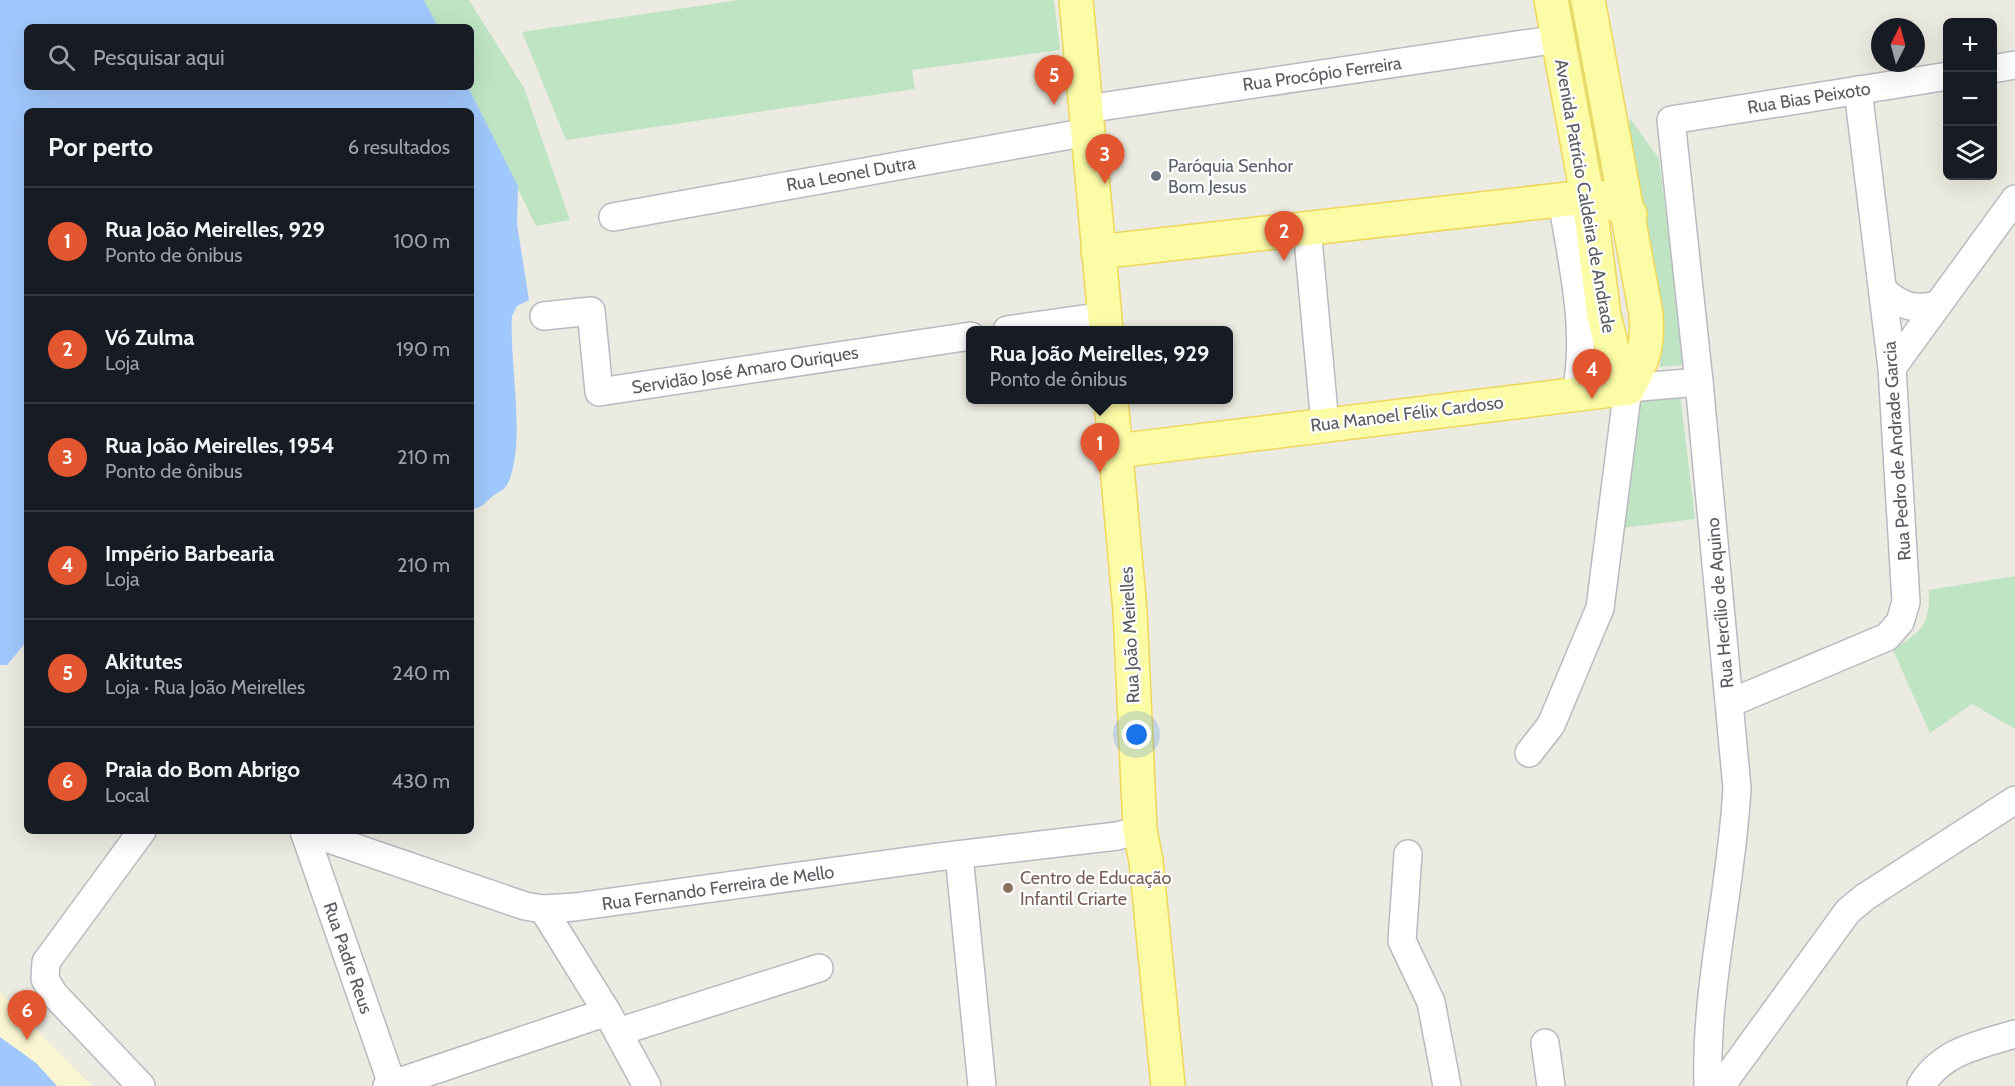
<!DOCTYPE html>
<html lang="pt">
<meta charset="utf-8">
<style>
body{margin:0;font-family:Cabin,sans-serif;background:#20242c;color:#f1f3f6}
.controls{position:absolute;right:18px;top:18px;display:grid;overflow:hidden;border-radius:9px;box-shadow:0 6px 24px #0002}
.controls button{width:54px;height:54px;display:grid;place-items:center;padding:0;border:0;border-bottom:2px solid #363941;background:#171b24;color:#f1f3f6;font:30px sans-serif}
.compass{position:absolute;left:1871px;top:18px;width:54px;height:54px;border-radius:50%;background:#171b24;box-shadow:0 6px 24px #0002;rotate:6deg}
.you{position:absolute;left:1137px;top:735px;width:21px;height:21px;margin:-15px;border:4px solid #fff;border-radius:50%;background:#1a73e8;box-shadow:0 0 0 9px #1a73e833}
.badge{display:grid;place-items:center;width:39px;height:39px;border-radius:50%;background:#e35730;color:#fff;font-size:20px;font-weight:700}
.pin{position:absolute;translate:-50% -50px;filter:drop-shadow(0 2px 3px #0008)}
.pin::after{content:'';position:absolute;top:32px;width:21px;height:18px;background:inherit;clip-path:polygon(0 0,100% 0,50% 100%)}
.popup{position:absolute;left:966px;top:326px;width:267px;height:78px;box-sizing:border-box;display:grid;place-content:center;border-radius:9px;background:#171b24;filter:drop-shadow(0 2px 4px #0005);font-size:20px;white-space:nowrap;color:#9ea1a6}
.popup b{font-size:22px;color:#f1f3f6}
.popup::after{content:'';position:absolute;left:50%;top:100%;margin-left:-12px;border:12px solid transparent;border-top-color:#171b24}
.list{margin:0;padding:0;list-style:none}
h2{display:flex;justify-content:space-between;align-items:center;height:78px;margin:0;padding:0 24px;font-size:26px}
h2 small{font-size:20px;font-weight:400;color:#9ea1a6}
.list li{display:grid;grid-template-columns:39px 1fr auto;gap:18px;align-items:center;box-sizing:border-box;height:108px;padding:0 24px;border-top:2px solid #363941}
.list b{display:block;font-size:22px;white-space:nowrap}
.list p{margin:0;font-size:20px;white-space:nowrap;color:#9ea1a6}
.list em{font-size:20px;font-style:normal;color:#9ea1a6}
.icon{flex:none;width:33px;height:33px;fill:none;stroke:currentColor;stroke-width:2;stroke-linecap:round;stroke-linejoin:round}
.map{position:relative;flex:none;width:2015px;height:1086px;overflow:hidden}
.search{position:absolute;background:#171b24;box-shadow:0 6px 24px #0002;left:24px;top:24px;width:450px;height:66px;display:flex;align-items:center;gap:15px;box-sizing:border-box;padding:0 21px;border-radius:9px;color:#9ea1a6;font-size:22px}
.panel{position:absolute;background:#171b24;box-shadow:0 6px 24px #0002;left:24px;top:108px;width:450px;height:726px;border-radius:9px}
.map>svg:first-child{display:block}
.green{fill:#bee4c3}
.sand{fill:#f9f5d0}
.water{fill:#a1c8fc}
.lines{fill:none;stroke-linecap:round;stroke-linejoin:round}
.minor-casing{stroke:#b9bac0;stroke-width:30}
.major-casing{stroke:#edd85a;stroke-width:36}
.minor{stroke:#fff;stroke-width:27}
.major{stroke:#fcfba6;stroke-width:33}
.worship-dot{fill:#6b7280;stroke:#fff;stroke-width:2}
.education-dot{fill:#8d6e63;stroke:#fff;stroke-width:2}
.labels{text-anchor:middle;stroke-width:4.5;stroke-linejoin:round;paint-order:stroke}
.street-label{font-size:18px;fill:#5a5c62;stroke:#fff}
.worship-label{font-size:18px;fill:#5b616d;stroke:#fff;text-anchor:start}
.education-label{font-size:18px;fill:#785e54;stroke:#fff;text-anchor:start}
</style>
<div class="map">
<svg width="2015" height="1086" viewBox="0 0 2015 1086">
<rect width="100%" height="100%" fill="#ecebe1"/>
<g class="green">
<path d="M420,0h49l55,88 46,132 -34,6 -68,-139h3v-60h-33z"/>
<path d="M739,0h315l6,50 -148,20 3,19 -349,51 -44,-108z"/>
<path d="M1565,0h16l37,183 -17,-7z"/>
<path d="M1630,118l29,41 26,206 -25,2 3,-35 -37,-187z"/>
<path d="M1680,393l15,126 -80,10 23,-131z"/>
<path d="M2015,576v153l-43,-25 -42,29 -37,-83c28,-19 37,-23 36,-60z"/>
</g>
<path class="sand" d="M0,992l92,94h-35l-21,-23 -36,-26z"/>
<g class="water">
<path d="M0,0h424l14,27h-411v60h441l50,99 -1,38 12,76 -12,6 -5,10c-3,45 14,123 -3,165 -3,8 -9,10 -16,15 -8,6 -10,12 -22,13v-398h-444v530l-20,24h-7z"/>
<path d="M0,1037l36,26 21,23h-57z"/>
</g>
<g class="lines">
<defs>
<g id="minor">
<path d="M1992,69l23,-4"/>
<path d="M1086,109l472,-70"/>
<path d="M1562,200c10,63 27,130 14,193"/>
<path d="M613,217l475,-85"/>
<path d="M1307,228l18,196"/>
<path d="M1885,292c18,15 30,18 53,13"/>
<path d="M544,316l47,-5 8,81 372,-56"/>
<path d="M1007,330l97,-14"/>
<path d="M1892,368l123,-169"/>
<path d="M1730,703l157,-66 13,-15 6,-20 -14,-234 -34,-278"/>
<path d="M1529,753l22,-28 49,-117 28,-220 71,-6"/>
<path d="M304,831l88,253"/>
<path d="M306,831l219,75 18,3 32,-2 363,-50 179,-21 23,-6"/>
<path d="M1408,854l-6,87 29,61 16,84"/>
<path d="M959,855l23,231"/>
<path d="M543,909l64,103 40,74"/>
<path d="M618,1032l201,-64"/>
<path d="M1545,1043l6,43"/>
<path d="M141,1086l-88,-93 -8,-14 1,-17 96,-131"/>
<path d="M387,1086l220,-74"/>
<path d="M1708,1086c-3,-100 24,-199 29,-298l-38,-406 -28,-262 277,-44"/>
<path d="M1721,1086l127,-175 17,-14 150,-97"/>
<path d="M1921,1086c21,-35 57,-41 94,-52"/>
</g>
<g id="major">
<path d="M1076,0l30,330"/>
<path d="M1551,0l41,222 12,94 13,52 11,20"/>
<path d="M1588,0l58,314c2,33 -2,45 -18,74"/>
<path d="M1098,252l488,-55 20,1 24,16"/>
<path d="M1111,400l19,211 10,219 6,31 22,225"/>
<path d="M1116,451l512,-63"/>
</g>
</defs>
<use href="#minor" class="minor-casing"/>
<use href="#major" class="major-casing"/>
<use href="#minor" class="minor"/>
<use href="#major" class="major"/>
</g>
<circle class="worship-dot" cx="1156" cy="176" r="6"/>
<circle class="education-dot" cx="1008" cy="888" r="6"/>
<g class="labels">
<g class="street-label">
<text transform="translate(1322 74) rotate(-8)" y="6">Rua Procópio Ferreira</text>
<text transform="translate(1809 98) rotate(-9)" y="6">Rua Bias Peixoto</text>
<text transform="translate(851 174) rotate(-10)" y="6">Rua Leonel Dutra</text>
<text transform="translate(1585 196) rotate(80)" y="6">Avenida Patrício Caldeira de Andrade</text>
<text transform="translate(745 370) rotate(-9)" y="6">Servidão José Amaro Ouriques</text>
<text transform="translate(1407 414) rotate(-7)" y="6">Rua Manoel Félix Cardoso</text>
<text transform="translate(1897 451) rotate(-94)" y="6">Rua Pedro de Andrade Garcia</text>
<text transform="translate(1720 603) rotate(-95)" y="6">Rua Hercílio de Aquino</text>
<text transform="translate(1130 635) rotate(-93)" y="6">Rua João Meirelles</text>
<text transform="translate(718 888) rotate(-8)" y="6">Rua Fernando Ferreira de Mello</text>
<text transform="translate(348 958) rotate(71)" y="6">Rua Padre Reus</text>
</g>
<g class="worship-label">
<text x="1168" y="172">Paróquia Senhor<tspan x="1168" dy="21">Bom Jesus</tspan></text>
</g>
<g class="education-label">
<text x="1020" y="884">Centro de Educação<tspan x="1020" dy="21">Infantil Criarte</tspan></text>
</g>
</g>
</svg>
<div class="controls">
<button>+</button>
<button>−</button>
<button><svg class="icon" aria-label="layers" viewBox="0 0 24 24"><path d="M12 4l9 5-9 5-9-5zM3 14l9 5 9-5"/></svg></button>
</div>
<svg class="compass" viewBox="-18 -18 36 36"><path d="M0-13l5 13h-10z" fill="#e53935"/><path d="M0 13l5-13h-10z" fill="#9ea1a6"/></svg>
<div class="you"></div>
<div class="pin badge" style="left:1100px;top:473px">1</div>
<div class="popup"><b>Rua João Meirelles, 929</b>Ponto de ônibus</div>
<div class="pin badge" style="left:1284px;top:261px">2</div>
<div class="pin badge" style="left:1105px;top:184px">3</div>
<div class="pin badge" style="left:1592px;top:399px">4</div>
<div class="pin badge" style="left:1054px;top:105px">5</div>
<div class="pin badge" style="left:27px;top:1040px">6</div>
<div class="search"><svg class="icon" aria-label="search" viewBox="0 0 24 24"><circle cx="10" cy="10" r="6"/><path d="M15 15l6 6"/></svg>Pesquisar aqui</div>
<section class="panel">
<h2>Por perto<small>6 resultados</small></h2>
<ul class="list">
<li><span class="badge">1</span><div><b>Rua João Meirelles, 929</b><p>Ponto de ônibus</p></div><em>100 m</em></li>
<li><span class="badge">2</span><div><b>Vó Zulma</b><p>Loja</p></div><em>190 m</em></li>
<li><span class="badge">3</span><div><b>Rua João Meirelles, 1954</b><p>Ponto de ônibus</p></div><em>210 m</em></li>
<li><span class="badge">4</span><div><b>Império Barbearia</b><p>Loja</p></div><em>210 m</em></li>
<li><span class="badge">5</span><div><b>Akitutes</b><p>Loja · Rua João Meirelles</p></div><em>240 m</em></li>
<li><span class="badge">6</span><div><b>Praia do Bom Abrigo</b><p>Local</p></div><em>430 m</em></li>
</ul>
</section>
</div>
